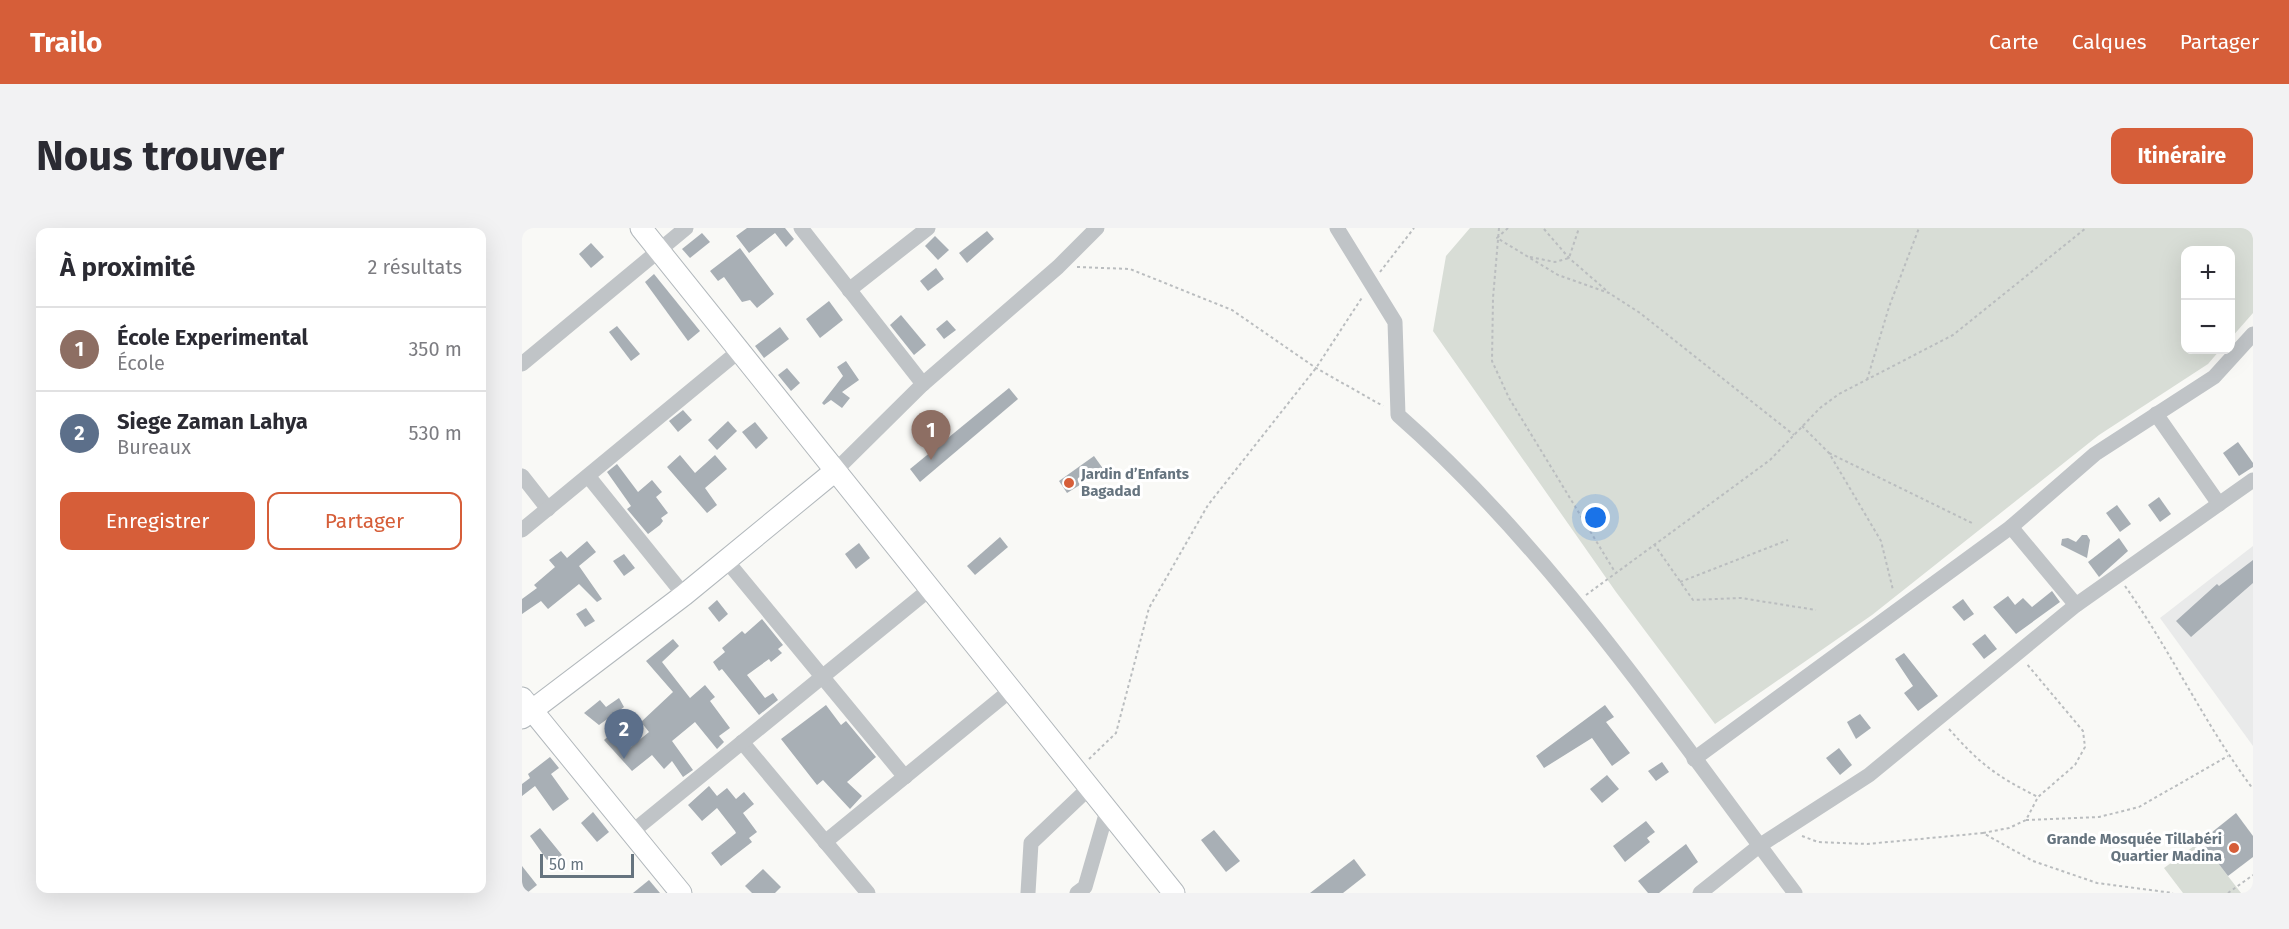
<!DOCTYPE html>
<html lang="fr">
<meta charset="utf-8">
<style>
body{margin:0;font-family:"Fira Sans",sans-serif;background:#f2f2f3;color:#2b2b33}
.controls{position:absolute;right:18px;top:18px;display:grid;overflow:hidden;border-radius:12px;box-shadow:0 6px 24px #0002}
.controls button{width:54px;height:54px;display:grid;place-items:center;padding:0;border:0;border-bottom:2px solid #e1e1e2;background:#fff;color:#2b2b33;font:30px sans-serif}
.scale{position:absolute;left:18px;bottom:15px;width:94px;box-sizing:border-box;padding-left:6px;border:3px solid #66747f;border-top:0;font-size:16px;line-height:21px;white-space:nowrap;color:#66747f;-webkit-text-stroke:4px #fff;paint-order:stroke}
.you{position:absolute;left:1074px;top:290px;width:21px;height:21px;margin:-15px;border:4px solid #fff;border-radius:50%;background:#1a73e8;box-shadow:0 0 0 9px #1a73e833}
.badge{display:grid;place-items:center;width:39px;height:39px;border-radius:50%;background:#d65e39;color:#fff;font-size:20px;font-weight:700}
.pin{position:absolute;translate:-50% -50px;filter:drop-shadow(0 2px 3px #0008)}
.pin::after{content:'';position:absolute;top:32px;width:21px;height:18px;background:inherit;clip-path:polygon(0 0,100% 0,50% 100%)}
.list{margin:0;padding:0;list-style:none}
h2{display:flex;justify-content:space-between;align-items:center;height:78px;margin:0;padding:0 24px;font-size:26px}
h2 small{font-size:20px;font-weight:400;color:#7c7c81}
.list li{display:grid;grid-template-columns:39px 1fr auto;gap:18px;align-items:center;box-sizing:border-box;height:84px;padding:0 24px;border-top:2px solid #e1e1e2}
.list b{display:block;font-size:22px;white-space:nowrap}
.list p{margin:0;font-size:20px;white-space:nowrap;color:#7c7c81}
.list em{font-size:20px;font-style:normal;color:#7c7c81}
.actions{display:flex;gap:12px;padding:18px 24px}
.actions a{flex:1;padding:14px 0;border:2px solid #d65e39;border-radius:12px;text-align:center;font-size:21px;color:#d65e39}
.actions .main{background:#d65e39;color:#fff}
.map{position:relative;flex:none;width:1731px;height:665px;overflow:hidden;border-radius:12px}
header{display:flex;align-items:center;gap:36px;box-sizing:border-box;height:84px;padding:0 30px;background:#d65e39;color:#fff}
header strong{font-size:28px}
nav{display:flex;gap:33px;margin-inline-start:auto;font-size:21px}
.intro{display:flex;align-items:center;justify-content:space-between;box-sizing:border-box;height:144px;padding:0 36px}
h1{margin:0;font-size:42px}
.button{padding:15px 27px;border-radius:12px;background:#d65e39;color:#fff;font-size:21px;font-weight:700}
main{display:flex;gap:36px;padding:0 36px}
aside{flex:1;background:#fff;border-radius:12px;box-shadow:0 6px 24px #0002}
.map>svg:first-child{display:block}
.built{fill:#e9eaea}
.green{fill:#d8ddd6}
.building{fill:#a8afb5}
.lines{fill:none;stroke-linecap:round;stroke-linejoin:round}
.secondary-casing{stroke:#b2b8bc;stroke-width:23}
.path{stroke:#babdbf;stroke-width:2;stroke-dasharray:3 3;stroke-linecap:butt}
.street{stroke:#c0c4c7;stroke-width:15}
.secondary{stroke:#fff;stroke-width:21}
.poi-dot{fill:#d65e39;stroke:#fff;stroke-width:2}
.labels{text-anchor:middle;stroke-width:6;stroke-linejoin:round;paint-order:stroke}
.poi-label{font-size:15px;font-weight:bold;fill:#66747f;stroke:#fff;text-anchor:start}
</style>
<header>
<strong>Trailo</strong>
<nav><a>Carte</a><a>Calques</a><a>Partager</a></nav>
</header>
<div class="intro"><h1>Nous trouver</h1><a class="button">Itinéraire</a></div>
<main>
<aside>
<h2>À proximité<small>2 résultats</small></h2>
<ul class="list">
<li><span class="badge" style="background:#8d6e63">1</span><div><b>École Experimental</b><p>École</p></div><em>350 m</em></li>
<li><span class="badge" style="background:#5c6f8a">2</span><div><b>Siege Zaman Lahya</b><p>Bureaux</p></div><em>530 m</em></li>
</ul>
<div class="actions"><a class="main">Enregistrer</a><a>Partager</a></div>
</aside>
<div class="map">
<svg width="1731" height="665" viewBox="0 0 1731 665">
<rect width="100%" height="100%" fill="#f9f9f6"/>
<path class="built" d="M1731,318v200l-93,-128z"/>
<g class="green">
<path d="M948,0h783v85l-22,25 -1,-88h-44v100h34l-12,14 -109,71 -227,180 -157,109 -99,-132 -183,-261 13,-75z"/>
<path d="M1679,613l40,52h-58l-19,-25z"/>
</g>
<g class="building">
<path d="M225,0h38l9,11 -8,8 -11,-14 -26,20 -13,-17z"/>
<path d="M465,3l7,8 -27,24 -8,-10z"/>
<path d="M180,5l8,9 -20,16 -8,-9z"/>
<path d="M413,8l14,14 -11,10 -13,-14z"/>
<path d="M69,15l13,14 -13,11 -12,-14z"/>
<path d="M218,20l34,46 -17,14 -7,-8 -8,2 -18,-25 -6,4 -8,-10z"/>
<path d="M414,40l8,11 -16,12 -8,-10z"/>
<path d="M132,46l46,57 -12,10 -43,-59z"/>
<path d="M307,73l14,19 -23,18 -14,-19z"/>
<path d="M379,87l25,30 -12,10 -24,-30z"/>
<path d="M425,92l9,10 -12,9 -8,-10z"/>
<path d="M95,98l23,28 -9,7 -22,-29z"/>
<path d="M258,99l9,12 -25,19 -9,-12z"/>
<path d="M324,133l13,19 -17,12 8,6 -8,10 -11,-8 -7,5 -2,-2 21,-27 -6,-9z"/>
<path d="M265,140l13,15 -9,8 -13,-16z"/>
<path d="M487,160l9,11 -98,83 -10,-13z"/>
<path d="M161,182l9,10 -14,12 -9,-11z"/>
<path d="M206,193l9,10 -20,19 -9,-10z"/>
<path d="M233,194l13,16 -12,11 -14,-17z"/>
<path d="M1716,214l15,21v4l-14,9 -16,-23z"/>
<path d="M158,227l15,18 20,-18 12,14 -22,19 12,17 -10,8 -40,-46z"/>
<path d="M572,228l10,14 -37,23 -8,-12z"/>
<path d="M95,236l21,28 14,-12 10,12 -6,5 12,16 -7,5 2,3 -3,4 -12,9 -21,-25 4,-3 -24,-34z"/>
<path d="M1637,269l12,17 -11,8 -12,-17z"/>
<path d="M1595,277l14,19 -11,8 -14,-19z"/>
<path d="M1560,307h5l3,5 -3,18 -26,-13 1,-6 6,-1 8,4z"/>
<path d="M478,309l8,10 -33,28 -8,-9z"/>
<path d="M1597,310l9,13 -29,26 -11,-15z"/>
<path d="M65,313l9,11 -17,14 23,33 -5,3 -18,-18 -31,25 -7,-8 -19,13v-15l15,-11 -3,-3 21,-18 -6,-7 12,-9 6,7z"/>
<path d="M337,315l11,15 -14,11 -11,-15z"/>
<path d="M102,326l11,14 -11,8 -11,-15z"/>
<path d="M1731,332v23l-62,54 -15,-16 41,-37 2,2z"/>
<path d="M1530,363l8,11 -44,32 -23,-27 15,-11 7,9 8,-7 9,9z"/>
<path d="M1441,371l11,15 -10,7 -12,-14z"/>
<path d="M195,372l11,14 -9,8 -11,-14z"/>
<path d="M64,380l9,13 -10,6 -9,-13z"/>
<path d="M240,391l21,26 -5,4 4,4 -11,9 -2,-3 -22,16 18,23 8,-5 5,7 -19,15 -37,-46 -3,2 -6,-9 12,-10 -3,-4 20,-17 3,3z"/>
<path d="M1463,406l12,15 -13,10 -12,-15z"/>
<path d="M151,411l6,7 -17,16 28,36 15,-13 10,12 -5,4 20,27 -11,8 5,6 -7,7 -22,-27 -23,19 21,29 -10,7 -11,-16 -8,8 -12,-14 -20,16 -28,-31 8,-7 14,18 23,-19 -8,-10 32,-30 -27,-31z"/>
<path d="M1382,425l34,43 -20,15 -14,-18 9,-7 -18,-27z"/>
<path d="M97,470l5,9 -25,18 -15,-12 16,-13 6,7z"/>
<path d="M304,477l15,20 5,-4 30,36 -29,25 15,14 -12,13 -27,-29 -6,5 -36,-46z"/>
<path d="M1083,477l9,12 -8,5 24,31 -18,13 -20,-28 -48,30 -8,-12z"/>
<path d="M1338,486l11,14 -15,11 -9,-17z"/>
<path d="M1317,520l13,17 -12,10 -14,-17z"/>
<path d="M28,529l9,11 -8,6 18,25 -16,12 -18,-25 -13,10v-12l8,-6 -2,-4z"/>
<path d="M1140,534l7,10 -13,9 -8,-10z"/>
<path d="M1085,547l12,14 -17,14 -12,-14z"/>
<path d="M187,558l8,10 10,-8 9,11 8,-7 10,12 -11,9 14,19 -8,6 3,4 -31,24 -10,-13 25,-20 -1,-2 -18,-23 -15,13 -14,-16z"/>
<path d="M71,584l16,20 -12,10 -16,-19z"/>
<path d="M1714,585l17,23v21l-25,19 -27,-35z"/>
<path d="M1124,593l9,11 -8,6 3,4 -25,20 -12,-16z"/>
<path d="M18,600l22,27 -9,7 -3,-4 -3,2 -17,-24z"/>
<path d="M692,602l26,31 -14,11 -25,-32z"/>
<path d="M1164,616l12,18 -39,31h-11l-10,-12z"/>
<path d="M832,631l12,16 -23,18h-33z"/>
<path d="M0,638l15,19 -10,8 -5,-5z"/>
<path d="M241,641l18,18 -6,6h-23l-7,-7z"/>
<path d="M127,652l11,13h-27z"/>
</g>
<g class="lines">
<defs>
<g id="secondary">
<path d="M119,0l533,665"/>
<path d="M0,470l159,195"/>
<path d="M0,490l162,-123 151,-124"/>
</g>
</defs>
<use href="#secondary" class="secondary-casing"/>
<g class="path">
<path d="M977,0l-6,70 -1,63 17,37 106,174"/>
<path d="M986,0l-11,10 61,37 51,18 31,20 154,122"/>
<path d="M1022,1l25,29 38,33"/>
<path d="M1008,29l25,5 14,-4 10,-30"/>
<path d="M555,39l53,2 102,41 84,58 67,38"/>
<path d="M858,44l34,-44"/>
<path d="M1345,152l22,-73 30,-79"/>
<path d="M1280,198l27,27 52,88 12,49"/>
<path d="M1307,225l145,71"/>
<path d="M1132,316l39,56 48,-2 75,12"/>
<path d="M1158,354l108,-42"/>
<path d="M1603,358c46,65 80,139 128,203"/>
<path d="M1064,367l184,-135 50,-52 19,-14 114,-59 133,-107"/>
<path d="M1427,501c31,35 47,47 89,68"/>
<path d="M567,531l27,-26 33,-125 59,-103 108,-137 47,-72"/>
<path d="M1504,592l73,-3 40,-10 89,-51"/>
<path d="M1461,605l26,-5 17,-8 12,-23 37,-32 10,-18 -2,-16 -57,-68"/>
<path d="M1280,608l16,6 49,2 116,-11 50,28 64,22 76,10"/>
<path d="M1706,665l25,-18"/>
</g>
<g class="street">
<path d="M279,0l122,156"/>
<path d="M815,0l58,94 3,93c155,136 273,314 397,478"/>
<path d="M327,62l79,-62"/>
<path d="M0,136l164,-136"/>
<path d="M1634,186l63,90"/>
<path d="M313,243l88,-87 135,-117 39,-39"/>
<path d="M0,248l26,33"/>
<path d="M66,248l96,119"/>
<path d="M1489,299l65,78"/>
<path d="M0,302l217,-179"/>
<path d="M204,332l179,217"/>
<path d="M220,514l126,151"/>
<path d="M1172,531l317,-232 84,-73 119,-77 39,-43"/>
<path d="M110,604l298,-243"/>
<path d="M303,614l186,-152"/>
<path d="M506,665l3,-50 58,-55"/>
<path d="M555,665l8,-6 22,-76"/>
<path d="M1178,665l59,-47 110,-71 207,-170 177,-125"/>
</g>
<use href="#secondary" class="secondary"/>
</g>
<g class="poi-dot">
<circle cx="547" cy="255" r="6"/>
<circle cx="1712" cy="620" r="6"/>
</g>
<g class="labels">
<g class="poi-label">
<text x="559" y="251">Jardin d’Enfants<tspan x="559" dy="17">Bagadad</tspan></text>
<text x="1700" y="616" text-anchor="end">Grande Mosquée Tillabéri<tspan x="1700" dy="17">Quartier Madina</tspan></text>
</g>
</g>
</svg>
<div class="controls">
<button>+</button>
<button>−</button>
</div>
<div class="scale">50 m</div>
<div class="you"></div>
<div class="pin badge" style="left:409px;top:232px;background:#8d6e63">1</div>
<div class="pin badge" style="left:102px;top:531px;background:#5c6f8a">2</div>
</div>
</main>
